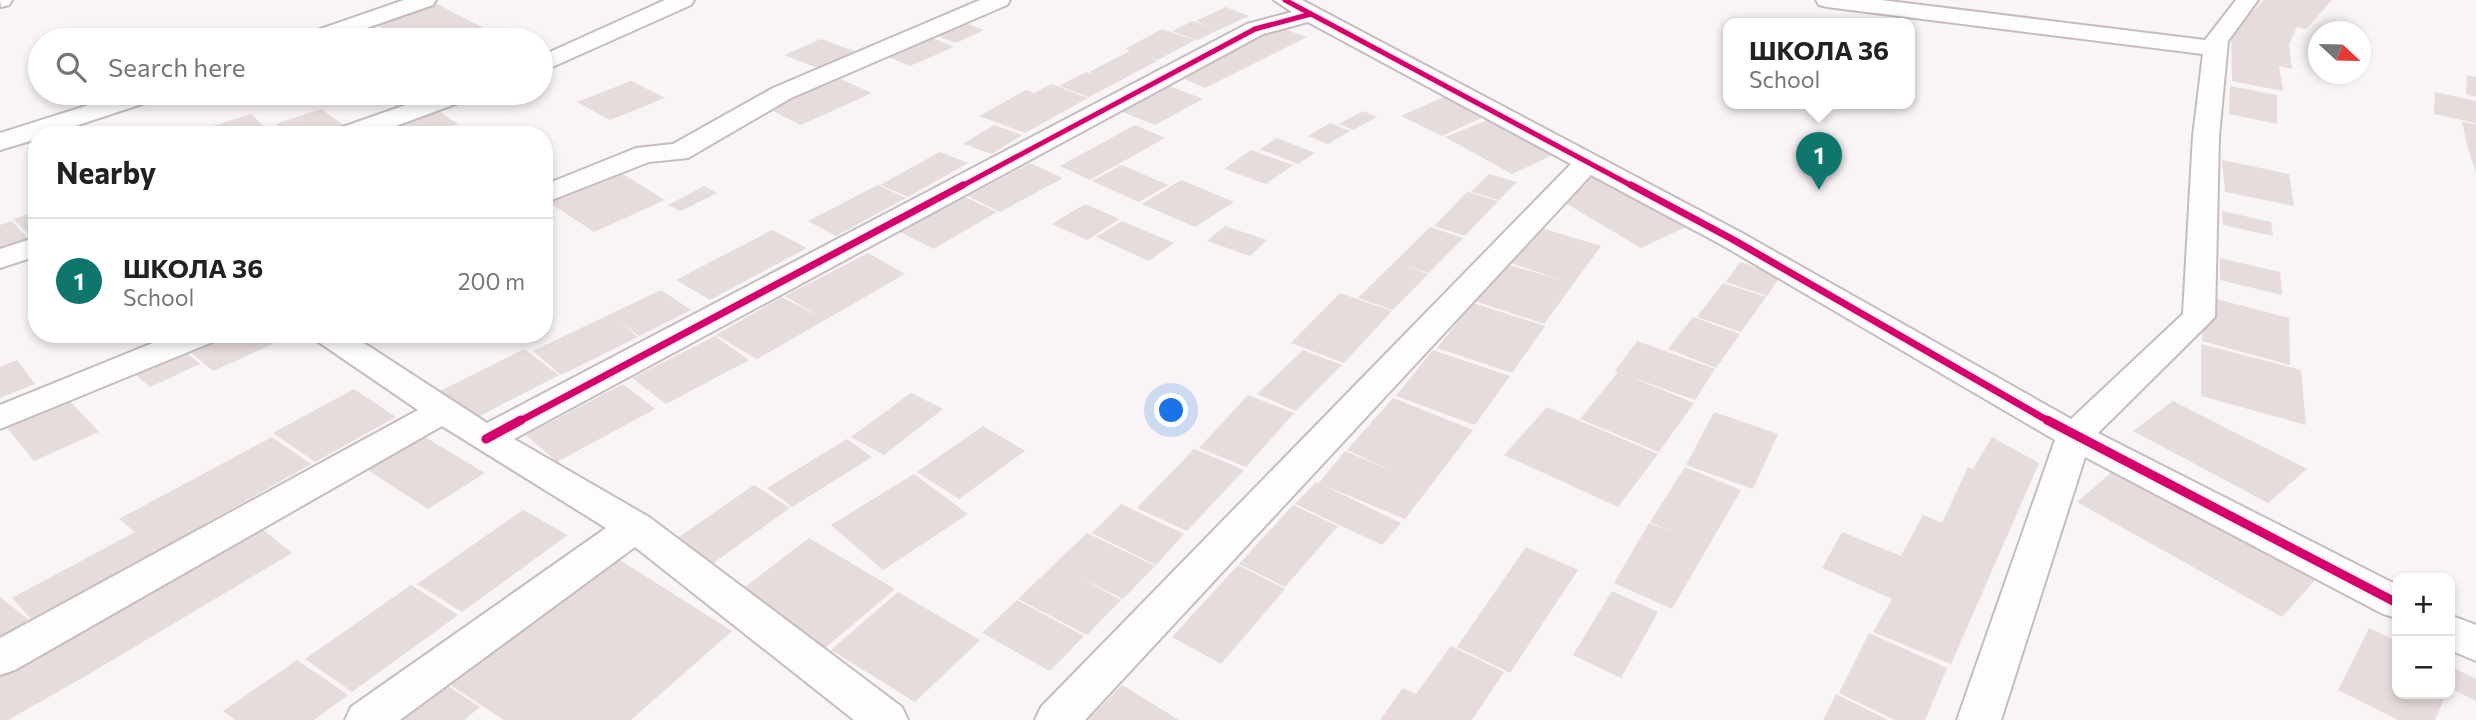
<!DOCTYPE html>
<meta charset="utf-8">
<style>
body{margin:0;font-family:Commissioner,sans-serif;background:#f2f2f2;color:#222}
.controls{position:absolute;right:21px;bottom:21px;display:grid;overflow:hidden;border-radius:14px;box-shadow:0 4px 10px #0003}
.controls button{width:63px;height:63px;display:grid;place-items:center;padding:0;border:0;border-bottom:2px solid #e0e0e0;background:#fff;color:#222;font:35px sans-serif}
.compass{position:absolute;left:2308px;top:21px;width:63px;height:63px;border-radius:50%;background:#fff;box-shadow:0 4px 10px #0003;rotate:112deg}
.you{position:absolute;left:1172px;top:411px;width:24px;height:24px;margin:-18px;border:5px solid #fff;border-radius:50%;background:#1a73e8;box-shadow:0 0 0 10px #1a73e833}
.badge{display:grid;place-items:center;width:46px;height:46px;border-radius:50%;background:#0f766e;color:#fff;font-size:23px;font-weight:700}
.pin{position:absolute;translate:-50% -58px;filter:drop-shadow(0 2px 4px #0008)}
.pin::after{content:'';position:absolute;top:37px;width:24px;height:21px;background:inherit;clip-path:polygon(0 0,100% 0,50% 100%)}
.popup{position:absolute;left:1723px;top:18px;width:192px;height:91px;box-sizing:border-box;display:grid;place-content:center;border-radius:14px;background:#fff;filter:drop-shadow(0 2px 5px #0005);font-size:23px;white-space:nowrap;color:#767676}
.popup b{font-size:26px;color:#222}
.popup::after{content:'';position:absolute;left:50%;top:100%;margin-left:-14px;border:14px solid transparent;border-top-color:#fff}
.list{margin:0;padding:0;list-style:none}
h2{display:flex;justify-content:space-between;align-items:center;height:91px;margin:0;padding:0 28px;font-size:30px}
h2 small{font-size:23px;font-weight:400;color:#767676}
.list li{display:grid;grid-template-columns:46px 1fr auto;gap:21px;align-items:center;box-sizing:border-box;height:126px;padding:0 28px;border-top:2px solid #e0e0e0}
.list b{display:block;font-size:26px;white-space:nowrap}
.list p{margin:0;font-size:23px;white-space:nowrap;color:#767676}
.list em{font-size:23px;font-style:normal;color:#767676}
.icon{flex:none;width:38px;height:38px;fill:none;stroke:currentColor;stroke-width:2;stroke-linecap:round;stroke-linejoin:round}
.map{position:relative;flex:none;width:2476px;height:720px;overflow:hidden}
.search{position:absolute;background:#fff;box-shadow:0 4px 10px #0003;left:28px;top:28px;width:525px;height:77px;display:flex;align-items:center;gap:18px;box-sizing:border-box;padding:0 24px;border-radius:38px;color:#767676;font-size:26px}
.panel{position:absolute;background:#fff;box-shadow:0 4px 10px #0003;left:28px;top:126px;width:525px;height:217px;border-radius:28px}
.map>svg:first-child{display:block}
.building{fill:#e6dcdb}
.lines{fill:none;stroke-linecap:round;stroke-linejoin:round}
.minor-casing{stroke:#c6bcbf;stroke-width:4}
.minor{fill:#fefdfe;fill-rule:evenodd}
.cycleway-far2-casing{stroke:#fbf2f5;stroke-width:9}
.cycleway-far1-casing{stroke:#fbf2f5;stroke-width:11}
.cycleway-casing{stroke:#fbf2f5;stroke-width:13}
.cycleway-far2{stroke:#d6006c;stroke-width:5}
.cycleway-far1{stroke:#d6006c;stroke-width:7}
.cycleway{stroke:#d6006c;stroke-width:9}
</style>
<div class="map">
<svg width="2476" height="720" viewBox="0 0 2476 720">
<rect width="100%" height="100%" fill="#f9f4f6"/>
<g class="building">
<path d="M2264,0h68l-26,29 -9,-2 -8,17 3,25 -13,-3 4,25 -51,-10 -1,-48z"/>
<path d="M437,4l53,27 -28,9h-56l-31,-16z"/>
<path d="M1226,7l23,9 -52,24 -25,-9 21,-10 22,8 -19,-8z"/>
<path d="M962,22l22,8 -28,13 -22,-8z"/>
<path d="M1278,27l29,10 -102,51 -27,-12z"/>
<path d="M1162,29l33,11 -37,20 -9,-3 8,4 -68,36 -30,-11 27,-14 10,3 -7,-3 41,-21 -5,-2z"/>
<path d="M928,36l26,11 -44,19 -26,-11z"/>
<path d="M821,39l36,13 -37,17 -36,-14z"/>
<path d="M2467,75l9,2v20l-10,-3z"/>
<path d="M836,77l36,16 -71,32 -36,-18z"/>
<path d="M631,81l34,17 -55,22 -33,-18z"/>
<path d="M1051,84l37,14 -63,35 -46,-17 47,-26 8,3z"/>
<path d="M1166,85l37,14 -48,26 -37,-15z"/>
<path d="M2230,86l47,9v29l-48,-10z"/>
<path d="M2435,92l41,9v22l-42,-9z"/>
<path d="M377,93h63l-41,15z"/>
<path d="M1448,95l40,20 -46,21 -41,-20z"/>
<path d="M321,109l23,16 -28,10h-25l-15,-11z"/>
<path d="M437,110l21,14 -29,11h-61z"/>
<path d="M1363,111l14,6 -24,13 -14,-6z"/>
<path d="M251,114l22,21h-86v-1z"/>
<path d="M1490,119l67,34 -45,21 -67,-37z"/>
<path d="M2462,122l14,2v48l-8,-23z"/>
<path d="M1330,123l20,8 -22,13 -20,-8z"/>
<path d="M994,125l28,10 -30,19 -29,-10z"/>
<path d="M1135,125l30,13 -75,42 -30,-14z"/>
<path d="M1277,138l38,15 -17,11 -38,-15z"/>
<path d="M1251,150l42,15 -27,19 -42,-15z"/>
<path d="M940,152l28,11 -60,34 -28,-12z"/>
<path d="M2222,160l67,14 5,32 -69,-14z"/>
<path d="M1030,163l33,15 -63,34 -32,-16z"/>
<path d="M1122,165l46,20 -29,17 -47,-21z"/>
<path d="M618,171l47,29 -71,32 -47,-31z"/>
<path d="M1592,173l96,53 -47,22 -84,-50z"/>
<path d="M1489,174l28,8 -18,18 -28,-8z"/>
<path d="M1181,180l53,22 -39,25 -53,-23z"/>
<path d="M878,185l28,13 -70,38 -28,-15z"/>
<path d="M704,186l13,7 -36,18 -13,-6z"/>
<path d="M1467,192l31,9 -33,35 -31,-10z"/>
<path d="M965,197l32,15 -64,37 -33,-17z"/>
<path d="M1085,204l35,15 -33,21 -35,-16z"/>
<path d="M37,211v25l-5,2 -19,-19z"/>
<path d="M2222,211l49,11 2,14 -50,-11z"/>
<path d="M12,221l17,18 -29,10v-24z"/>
<path d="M1122,221l52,22 -25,18 -53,-24z"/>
<path d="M1225,226l42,14 -17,16 -43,-15z"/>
<path d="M1430,227l33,11 -34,35 -24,-8 23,9 -35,36 -35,-12z"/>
<path d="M1538,227l63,19 -57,78 -69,-23 31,-37 61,18 -59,-20z"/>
<path d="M772,230l35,18 -97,52 -34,-20z"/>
<path d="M868,253l37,21 -148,85 -41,-24 66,-38 39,21 -36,-22z"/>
<path d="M2220,258l60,14 2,23 -62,-15z"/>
<path d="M1740,262l41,13 -14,21 -41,-14z"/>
<path d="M1723,283l43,14 -25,35 -44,-15z"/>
<path d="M661,290l30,20 -52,26 -22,-17 21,18 -77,38 -28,-24z"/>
<path d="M1340,293l52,18 -48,52 -53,-20z"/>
<path d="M2205,296l84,22 1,47 -88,-24z"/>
<path d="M1473,303l72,23 -33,47 -75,-25z"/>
<path d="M1693,317l47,17 -24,34 -48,-19z"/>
<path d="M212,334h49l12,10 -60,27 -29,-24z"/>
<path d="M715,336l34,24 -83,44 -34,-26z"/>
<path d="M1637,341l78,28 -20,31 -69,-25 68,28 -35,49 -79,-33 38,-47 -3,-1z"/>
<path d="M2201,344l100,26 5,55 -105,-29z"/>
<path d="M181,348l19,16 -50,23 -19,-16z"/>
<path d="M524,349l35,26 -85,44 -34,-28z"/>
<path d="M1303,350l39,15 -46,46 -39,-17z"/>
<path d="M1433,350l77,26 -35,49 -79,-29z"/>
<path d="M17,360l18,24 -35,14v-31z"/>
<path d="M623,384l32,25 -98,53 -31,-27z"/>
<path d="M354,389l42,28 -81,45 -42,-29z"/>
<path d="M911,393l32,16 -59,46 -33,-18z"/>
<path d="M1248,395l46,18 -48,54 -47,-19z"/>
<path d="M66,397l33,35 -65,29 -30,-37z"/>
<path d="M1393,398l80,32 -68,89 -84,-35 80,39 -19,22 -87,-41 21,-22 2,2 27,-33 50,21 -48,-22z"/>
<path d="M2173,401l134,68 -39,34 -135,-72z"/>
<path d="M1547,407l111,47 -40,53 -114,-52z"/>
<path d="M1714,412l64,22 -25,55 -67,-24z"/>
<path d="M983,426l42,25 -66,48 -42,-27z"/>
<path d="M420,434l65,39 -57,36 -65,-42z"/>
<path d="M272,437l39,27 -154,87 -8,-7 7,7 -125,68 -19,-21 123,-66 -16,-13z"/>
<path d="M1992,437l47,26 -88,201 -78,-32 19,-33 -70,-31 20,-36 59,24 22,-41 19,8 26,-56 5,2z"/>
<path d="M847,439l25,18 -80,50 -25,-19z"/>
<path d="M1194,449l50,21 -57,61 -50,-23z"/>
<path d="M1685,467l56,23 -69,119 -58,-26 35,-60 25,10 -24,-11z"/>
<path d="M2114,470l203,108 -35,39 -205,-115z"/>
<path d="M914,474l54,40 -85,56 -52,-45z"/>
<path d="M754,485l36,23 -85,61 -36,-25z"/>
<path d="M1121,504l63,30 -28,31 -64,-32z"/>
<path d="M1293,505l45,21 -53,61 -46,-23z"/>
<path d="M523,510l45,25 -106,77 -45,-28z"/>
<path d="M256,524l36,29 -203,121 -81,46h-8v-49z"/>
<path d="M1087,533l68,33 -32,33 -44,-22 42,23 -34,35 -69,-36z"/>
<path d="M809,538l86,51 -71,60 -87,-56z"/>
<path d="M1526,547l52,23 -68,103 -53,-26z"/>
<path d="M604,550l128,81 -101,89h-127l-69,-45z"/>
<path d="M1238,565l47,24 -64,75 -49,-27z"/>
<path d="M411,585l47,30 -106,77 -47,-33z"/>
<path d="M1612,591l46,21 -37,66 -48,-23z"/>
<path d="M898,592l82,48 -65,62 -84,-52z"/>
<path d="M0,597l29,23 -29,17z"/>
<path d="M1017,600l67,36 -34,35 -68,-38z"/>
<path d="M2369,628l28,13v53h49l-11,26h-37l-60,-30z"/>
<path d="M1869,633l78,35 -22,52h-30l-56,-27z"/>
<path d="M1451,646l53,26 -32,48h-92l23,-32 13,6z"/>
<path d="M297,660l51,35 -34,25h-79l-12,-9z"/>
<path d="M2450,666l26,13v22l-26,-13z"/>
<path d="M433,676l47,31 -16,13h-89z"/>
<path d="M1122,685l57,35h-91z"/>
<path d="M1836,694l52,26h-65z"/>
</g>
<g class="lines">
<defs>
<g id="minor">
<path d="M0,0h12l-3,5 -8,2z"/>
<path d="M404,0h32l-3,5 -101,35h-33l4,-5z"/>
<path d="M665,0h29l-3,5 -150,67v-16z"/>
<path d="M980,0h30l-3,5 -216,93 -103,60 -39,4 -105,41v-18l92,-37 37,-4 100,-56z"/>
<path d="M1274,0h28l440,233 329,186 112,-105 10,-178 10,-82 -376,-47 -8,-2 -3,-5h65l324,40 31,-40h22l-30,41 -9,95 -4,181 -117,116 299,152v33l-14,-4 -298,-157 -84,263h-44l98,-280 -333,-195 -131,-70 -506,545h-50l6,-13 530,-543 -263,-142 -45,12 -749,405 135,78 253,190 6,13h-54l-219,-173 -235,173h-55l6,-13 255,-179 -164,-102 -427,244 -15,5v-37l418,-228 -101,-69 -5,-7h38l137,89 760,-399 45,-12z"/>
<path d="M127,93h36l-3,5 -112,37h-11v4l-37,11v-17z"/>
<path d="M440,93h35l-3,5 -101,37h-38l4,-6z"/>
<path d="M37,237v19l-37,12v-19z"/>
<path d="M175,334h45l-5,7 -215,88v-24z"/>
<path d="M2450,615l26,10v36l-26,-11z"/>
</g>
</defs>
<use href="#minor" class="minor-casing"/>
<use href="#minor" class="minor"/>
<defs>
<g id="cycleway-far2">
<path d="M1285,0l349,187"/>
<path d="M960,187l295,-158 56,-15"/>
</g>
<g id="cycleway-far1">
<path d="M1631,185l101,54 318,183"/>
<path d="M518,422l445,-237"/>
</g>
<g id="cycleway">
<path d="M2047,420l350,183"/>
<path d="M486,439l35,-19"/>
</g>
</defs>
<use href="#cycleway-far2" class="cycleway-far2-casing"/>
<use href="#cycleway-far1" class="cycleway-far1-casing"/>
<use href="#cycleway" class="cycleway-casing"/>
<use href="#cycleway-far2" class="cycleway-far2"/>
<use href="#cycleway-far1" class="cycleway-far1"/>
<use href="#cycleway" class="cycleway"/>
</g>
</svg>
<div class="controls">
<button>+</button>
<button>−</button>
</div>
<svg class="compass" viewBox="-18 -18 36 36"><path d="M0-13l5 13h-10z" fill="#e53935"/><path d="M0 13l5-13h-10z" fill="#767676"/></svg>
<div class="you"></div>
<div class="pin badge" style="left:1819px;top:190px">1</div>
<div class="popup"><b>ШКОЛА 36</b>School</div>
<div class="search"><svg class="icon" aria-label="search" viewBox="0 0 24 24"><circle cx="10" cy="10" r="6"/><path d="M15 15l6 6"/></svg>Search here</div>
<section class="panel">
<h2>Nearby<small></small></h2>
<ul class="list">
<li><span class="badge">1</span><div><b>ШКОЛА 36</b><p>School</p></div><em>200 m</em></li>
</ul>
</section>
</div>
